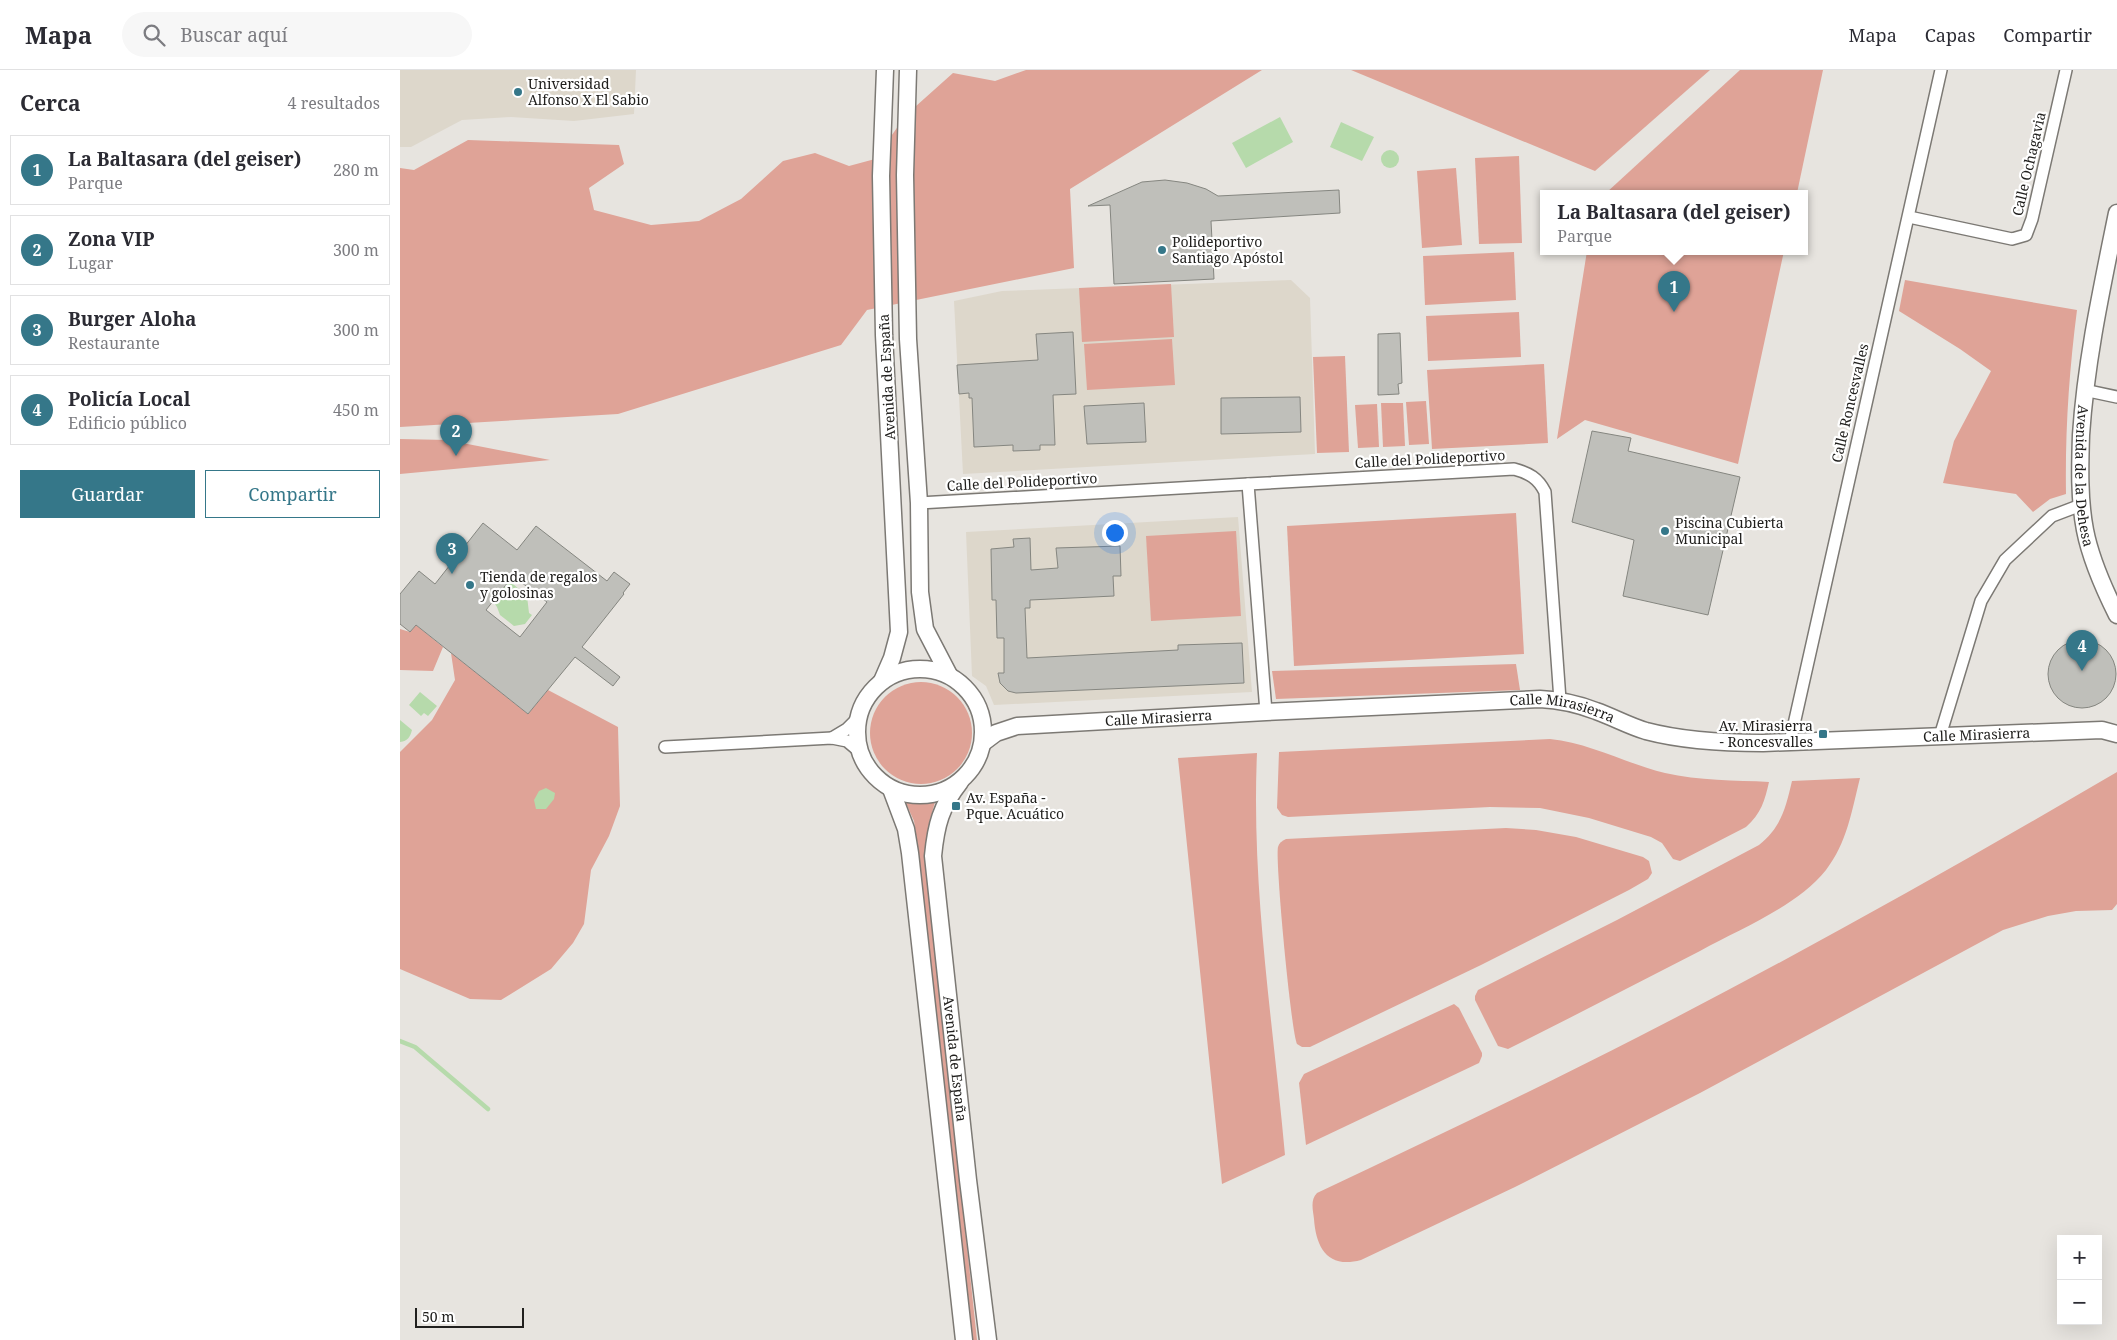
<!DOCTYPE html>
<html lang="es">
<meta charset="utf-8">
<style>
body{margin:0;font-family:"Noto Serif",serif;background:#f7f7f7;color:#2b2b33}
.controls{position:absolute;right:15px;bottom:15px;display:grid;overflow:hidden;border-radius:0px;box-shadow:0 5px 20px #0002}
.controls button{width:45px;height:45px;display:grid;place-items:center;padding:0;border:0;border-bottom:1px solid #e1e1e2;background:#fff;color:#2b2b33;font:25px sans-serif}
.scale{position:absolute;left:15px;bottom:12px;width:109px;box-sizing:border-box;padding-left:5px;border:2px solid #21201e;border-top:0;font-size:14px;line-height:18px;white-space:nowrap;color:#21201e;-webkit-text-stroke:4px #fff;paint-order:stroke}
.you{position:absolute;left:714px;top:462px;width:18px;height:18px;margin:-12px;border:4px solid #fff;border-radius:50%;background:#1a73e8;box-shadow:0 0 0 8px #1a73e833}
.badge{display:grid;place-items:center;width:32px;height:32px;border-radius:50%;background:#357789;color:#fff;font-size:16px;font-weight:700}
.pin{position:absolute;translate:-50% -41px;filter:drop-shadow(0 1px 2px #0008)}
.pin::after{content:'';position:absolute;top:26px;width:18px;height:15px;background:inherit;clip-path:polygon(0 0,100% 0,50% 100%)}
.popup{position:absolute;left:1140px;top:120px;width:268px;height:65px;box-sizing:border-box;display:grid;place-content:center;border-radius:0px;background:#fff;filter:drop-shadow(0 1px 4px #0005);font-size:16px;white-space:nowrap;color:#7c7c81}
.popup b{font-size:19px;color:#2b2b33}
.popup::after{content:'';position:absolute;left:50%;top:100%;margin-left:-10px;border:10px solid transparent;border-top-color:#fff}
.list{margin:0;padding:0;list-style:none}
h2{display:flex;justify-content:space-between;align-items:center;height:65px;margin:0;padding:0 20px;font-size:21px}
h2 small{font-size:16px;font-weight:400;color:#7c7c81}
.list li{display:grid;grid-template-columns:32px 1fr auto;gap:15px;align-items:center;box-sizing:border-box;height:70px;margin:0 10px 10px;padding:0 10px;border:1px solid #e1e1e2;border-radius:0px}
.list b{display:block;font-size:19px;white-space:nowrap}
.list p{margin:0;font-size:16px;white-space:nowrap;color:#7c7c81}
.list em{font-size:16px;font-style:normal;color:#7c7c81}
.actions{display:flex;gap:10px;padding:15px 20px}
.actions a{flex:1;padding:11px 0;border:1px solid #357789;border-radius:0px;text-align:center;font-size:18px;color:#357789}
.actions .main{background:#357789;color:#fff}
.icon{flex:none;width:28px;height:28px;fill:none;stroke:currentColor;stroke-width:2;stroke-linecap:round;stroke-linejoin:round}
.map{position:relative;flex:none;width:1717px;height:1270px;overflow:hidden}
header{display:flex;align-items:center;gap:30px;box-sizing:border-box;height:70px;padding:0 25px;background:#fff;border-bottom:1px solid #e1e1e2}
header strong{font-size:24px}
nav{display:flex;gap:28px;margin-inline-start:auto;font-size:18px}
.search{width:350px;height:45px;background:#f7f7f7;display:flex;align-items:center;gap:12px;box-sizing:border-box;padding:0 18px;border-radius:28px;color:#7c7c81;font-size:19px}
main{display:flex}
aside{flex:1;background:#fff}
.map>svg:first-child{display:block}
.built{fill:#ddd7cb}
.green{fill:#dfa397}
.water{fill:#b6daab}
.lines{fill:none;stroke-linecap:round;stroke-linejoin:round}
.stream{stroke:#b6daab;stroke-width:4.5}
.building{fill:#bfbfba;stroke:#858680;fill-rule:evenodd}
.street-casing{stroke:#7c7974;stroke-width:14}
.secondary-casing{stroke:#7c7974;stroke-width:19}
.street{stroke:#fff;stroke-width:11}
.secondary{stroke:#fff;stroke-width:16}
.poi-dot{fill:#357789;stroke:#fff;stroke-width:2}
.labels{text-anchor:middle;stroke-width:4.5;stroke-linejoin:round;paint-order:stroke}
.poi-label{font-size:14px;fill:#21201e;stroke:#fff;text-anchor:start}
.street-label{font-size:14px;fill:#21201e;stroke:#fff}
</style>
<header>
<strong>Mapa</strong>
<div class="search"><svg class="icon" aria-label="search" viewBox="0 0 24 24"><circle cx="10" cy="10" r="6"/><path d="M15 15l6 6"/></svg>Buscar aquí</div>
<nav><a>Mapa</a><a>Capas</a><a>Compartir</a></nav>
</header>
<main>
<aside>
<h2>Cerca<small>4 resultados</small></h2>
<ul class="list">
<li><span class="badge">1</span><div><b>La Baltasara (del geiser)</b><p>Parque</p></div><em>280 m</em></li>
<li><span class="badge">2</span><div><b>Zona VIP</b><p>Lugar</p></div><em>300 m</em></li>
<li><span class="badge">3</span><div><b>Burger Aloha</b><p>Restaurante</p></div><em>300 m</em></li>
<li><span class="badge">4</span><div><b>Policía Local</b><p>Edificio público</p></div><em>450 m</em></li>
</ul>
<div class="actions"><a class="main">Guardar</a><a>Compartir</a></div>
</aside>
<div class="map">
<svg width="1717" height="1270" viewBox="0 0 1717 1270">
<rect width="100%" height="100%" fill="#e7e4df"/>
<g class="built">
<path d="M0,0h236l-2,44 -60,7 -63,-4 -49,3 -51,27h-11z"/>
<path d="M891,210l19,18 5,156 -352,20 -9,-173 48,-10z"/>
<path d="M838,447l14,175 -258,13 -8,-19 -14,-10 -6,-144z"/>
</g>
<g class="green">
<path d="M626,0h236l-192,119 4,79 -207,42 -26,35 -223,69 -218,13v-259l14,2 54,-30 151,5 5,19 -35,24 5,22 57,15 48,-4 42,-22 42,-38 32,-8 34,13 26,-7 31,-44 47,-42 42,8z"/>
<path d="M951,0h359l-115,101z"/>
<path d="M1340,0h83l-26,123h-191z"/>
<path d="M1119,86l3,87 -43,1 -4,-86z"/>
<path d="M1056,98l6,77 -40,3 -5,-77z"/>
<path d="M1187,181h197l-46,213 -153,-44 -28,19z"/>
<path d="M1114,182l2,48 -91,5 -2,-49z"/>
<path d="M1505,210l172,30c-8,62 -12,122 -11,184l-16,5 -17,13 -17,-18 -73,-11 11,-42 37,-70 -31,-22 -61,-38z"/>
<path d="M771,214l3,53 -92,5 -3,-54z"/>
<path d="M1119,242l2,45 -93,4 -2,-45z"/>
<path d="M772,269l3,46 -88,5 -3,-46z"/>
<path d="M945,286l4,96 -32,1 -4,-96z"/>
<path d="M1144,294l4,79 -116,6 -5,-79z"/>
<path d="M1026,331l3,43 -20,1 -3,-43z"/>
<path d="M1003,333l2,43 -22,1 -2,-44z"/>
<path d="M977,334l2,43 -21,1 -3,-43z"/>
<path d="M0,369l47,1 103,20 -150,14z"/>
<path d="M1116,443l8,141 -230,12 -7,-140z"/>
<path d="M836,461l5,85 -90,5 -5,-85z"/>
<path d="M16,555l27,22 -10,24 -33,-1v-41l10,3z"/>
<path d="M51,583l77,61 20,-24 70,37 2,79 -11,30 -18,34 -7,54 -11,19 -22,26 -50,31 -31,-1 -70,-30v-217l32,-32 23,-40z"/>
<path d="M1116,594l4,26 -244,9 -4,-28z"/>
<circle cx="521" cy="663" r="51"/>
<path d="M1150,669c40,4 77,25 115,34 34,8 70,7 104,9 -4,18 -8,32 -23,45l-66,34 -7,-2 -11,-16 -11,-6 -62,-19 -49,-10 -50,-1 -202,10 -6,-2 -5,-7 2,-56z"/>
<path d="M857,683c-6,135 16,268 28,402l-63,29 -44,-426z"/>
<path d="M1717,702v132l-5,6 -36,1 -28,5 -45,14 -303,163 -185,94 -154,73c-33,9 -45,-12 -47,-41 -1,-9 -4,-19 3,-26 108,-51 216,-102 323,-157 162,-83 320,-172 477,-264z"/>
<path d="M1460,708c-8,32 -13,65 -34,92 -30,37 -84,58 -126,81 -64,33 -128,66 -192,98l-10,-3 -23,-46v-4l3,-6 139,-70 142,-75c22,-17 27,-38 33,-64z"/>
<path d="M505,731l15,2 15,-1 -5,18 -5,33 52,487h-7l-20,-168 -31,-318 -5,-33z"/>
<path d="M1106,758l30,2 40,7 67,20 6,4 3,12 -4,6 -19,11 -148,75 -171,82h-8l-5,-3c-6,-12 -22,-183 -19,-197 1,-4 4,-6 8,-8z"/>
<path d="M1054,934l5,4 23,45v3l-3,7 -173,82 -7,-62 5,-9z"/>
</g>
<g class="water">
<path d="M880,47l13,25 -47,26 -14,-25z"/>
<path d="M941,52l33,15 -12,24 -32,-14z"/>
<circle cx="990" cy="89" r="9"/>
<path d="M104,514h9l14,12 2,17 3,2 -7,9 -11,2 -14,-11 -3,-8 -5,-7z"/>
<path d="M20,622l17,14 -9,10 -4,-3 -3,3 -12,-11z"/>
<path d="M0,650l12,10c-2,7 -4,11 -12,12z"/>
<path d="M146,718l9,5 -1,6 -8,10h-10l-2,-9 5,-9z"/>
</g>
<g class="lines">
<path class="stream" d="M0,971l15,6 73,62"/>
</g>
<g class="building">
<path d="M765,110l22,3 19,6 12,7 121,-6 1,23 -129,8 3,58 -100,5 -4,-79 -22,1 54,-24z"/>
<path d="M673,262l3,62 -23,1 2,50h-15v5l-27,1v-6l-39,2 -2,-49h-3v-5l-10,1 -2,-29 81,-5 -2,-26z"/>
<path d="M1000,263l2,50 -4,1 1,10 -21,1v-61z"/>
<path d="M900,327l1,35 -80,2v-36z"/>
<path d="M744,333l2,39 -59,2 -3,-38z"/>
<path d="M1192,361l39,7 -3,13 112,26 -32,138 -85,-19 11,-56 -62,-18z"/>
<path d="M83,453l34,27 19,-24 71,55 7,-9 16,12 -7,9 1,1 -42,53 38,30 -7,9 -38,-29 -47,57 -112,-89 -6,7 -10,-8v-30l19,-23 16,13zM113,506l34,26 -27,35 -34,-27z"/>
<path d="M630,468l1,32 27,-2 -2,-20 64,-2 1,30h-8l1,20 -84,4v8h-5l2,50 151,-8v-5l64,-2 2,40 -228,10 -8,-2 -8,-8 -2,-10h6v-35h-7l-1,-38h-4l-1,-51 23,-2 -1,-8z"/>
<circle cx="1682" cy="604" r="34"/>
</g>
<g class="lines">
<defs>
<g id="street">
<path d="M1509,147l103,22 14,-4 6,-16 34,-149"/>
<path d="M1684,320l33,7"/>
<path d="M519,433l329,-19"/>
<path d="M866,642l-18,-228 266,-15c15,4 24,9 31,23l15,208"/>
<path d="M1540,666l41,-135 24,-41 47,-44 29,-11"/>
<path d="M432,668l15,-9 11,-11"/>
<path d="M1390,672l151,-672"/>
<path d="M265,677l167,-9 15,3 12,10"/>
</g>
<g id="secondary">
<path d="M508,0l-3,105 3,164 11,164 1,89 5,37 24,46"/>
<path id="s1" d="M1717,143c-15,74 -31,147 -36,222 -1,31 -2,64 4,95 5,26 20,61 32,85"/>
<circle cx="520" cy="662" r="63"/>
<path d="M482,611l10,-23 7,-26 -15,-297 -3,-159 4,-106"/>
<path id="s2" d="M584,672l12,-9 21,-7 249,-14 274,-13c20,1 38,5 56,12 17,6 33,15 50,20 38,10 78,12 117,12l339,-13 15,4"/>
<path id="s3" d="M560,712c-19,24 -24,43 -27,74l35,324 20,160"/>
<path d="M491,719l15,40 4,24 54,487"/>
</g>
</defs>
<use href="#street" class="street-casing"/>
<use href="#secondary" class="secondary-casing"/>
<use href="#street" class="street"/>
<use href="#secondary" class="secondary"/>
</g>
<g class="poi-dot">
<circle cx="118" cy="22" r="5"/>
<circle cx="762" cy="180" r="5"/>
<circle cx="1265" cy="461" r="5"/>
<circle cx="70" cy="515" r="5"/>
<rect x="1418" y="659" width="10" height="10" rx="2.5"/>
<rect x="551" y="731" width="10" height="10" rx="2.5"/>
</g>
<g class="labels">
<g class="poi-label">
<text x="128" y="19">Universidad<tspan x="128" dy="16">Alfonso X El Sabio</tspan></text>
<text x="772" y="177">Polideportivo<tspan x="772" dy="16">Santiago Apóstol</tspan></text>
<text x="1275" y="458">Piscina Cubierta<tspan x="1275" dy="16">Municipal</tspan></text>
<text x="80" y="512">Tienda de regalos<tspan x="80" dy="16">y golosinas</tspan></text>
<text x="1413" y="661" text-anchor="end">Av. Mirasierra<tspan x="1413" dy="16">- Roncesvalles</tspan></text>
<text x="566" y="733">Av. España -<tspan x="566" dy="16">Pque. Acuático</tspan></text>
</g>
<g class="street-label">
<text transform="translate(1629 94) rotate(-77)" y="5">Calle Ochagavia</text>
<text transform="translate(487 307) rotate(-93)" y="5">Avenida de España</text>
<text transform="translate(1450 333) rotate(-77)" y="5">Calle Roncesvalles</text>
<text transform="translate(1030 389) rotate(-3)" y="5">Calle del Polideportivo</text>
<text dy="5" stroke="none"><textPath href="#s1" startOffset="266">Avenida de la Dehesa</textPath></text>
<text transform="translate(622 412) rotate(-3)" y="5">Calle del Polideportivo</text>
<text dy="5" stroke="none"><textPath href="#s2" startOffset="584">Calle Mirasierra</textPath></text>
<text dy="5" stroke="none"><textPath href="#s2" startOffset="179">Calle Mirasierra</textPath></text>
<text dy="5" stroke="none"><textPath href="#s2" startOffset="1004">Calle Mirasierra</textPath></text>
<text dy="5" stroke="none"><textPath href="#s3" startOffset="284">Avenida de España</textPath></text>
</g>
</g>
</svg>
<div class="controls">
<button>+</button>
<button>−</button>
</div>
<div class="scale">50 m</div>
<div class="you"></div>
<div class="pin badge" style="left:1274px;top:242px">1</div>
<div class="popup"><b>La Baltasara (del geiser)</b>Parque</div>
<div class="pin badge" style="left:56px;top:386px">2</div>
<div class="pin badge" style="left:52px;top:504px">3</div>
<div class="pin badge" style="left:1682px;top:601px">4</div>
</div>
</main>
